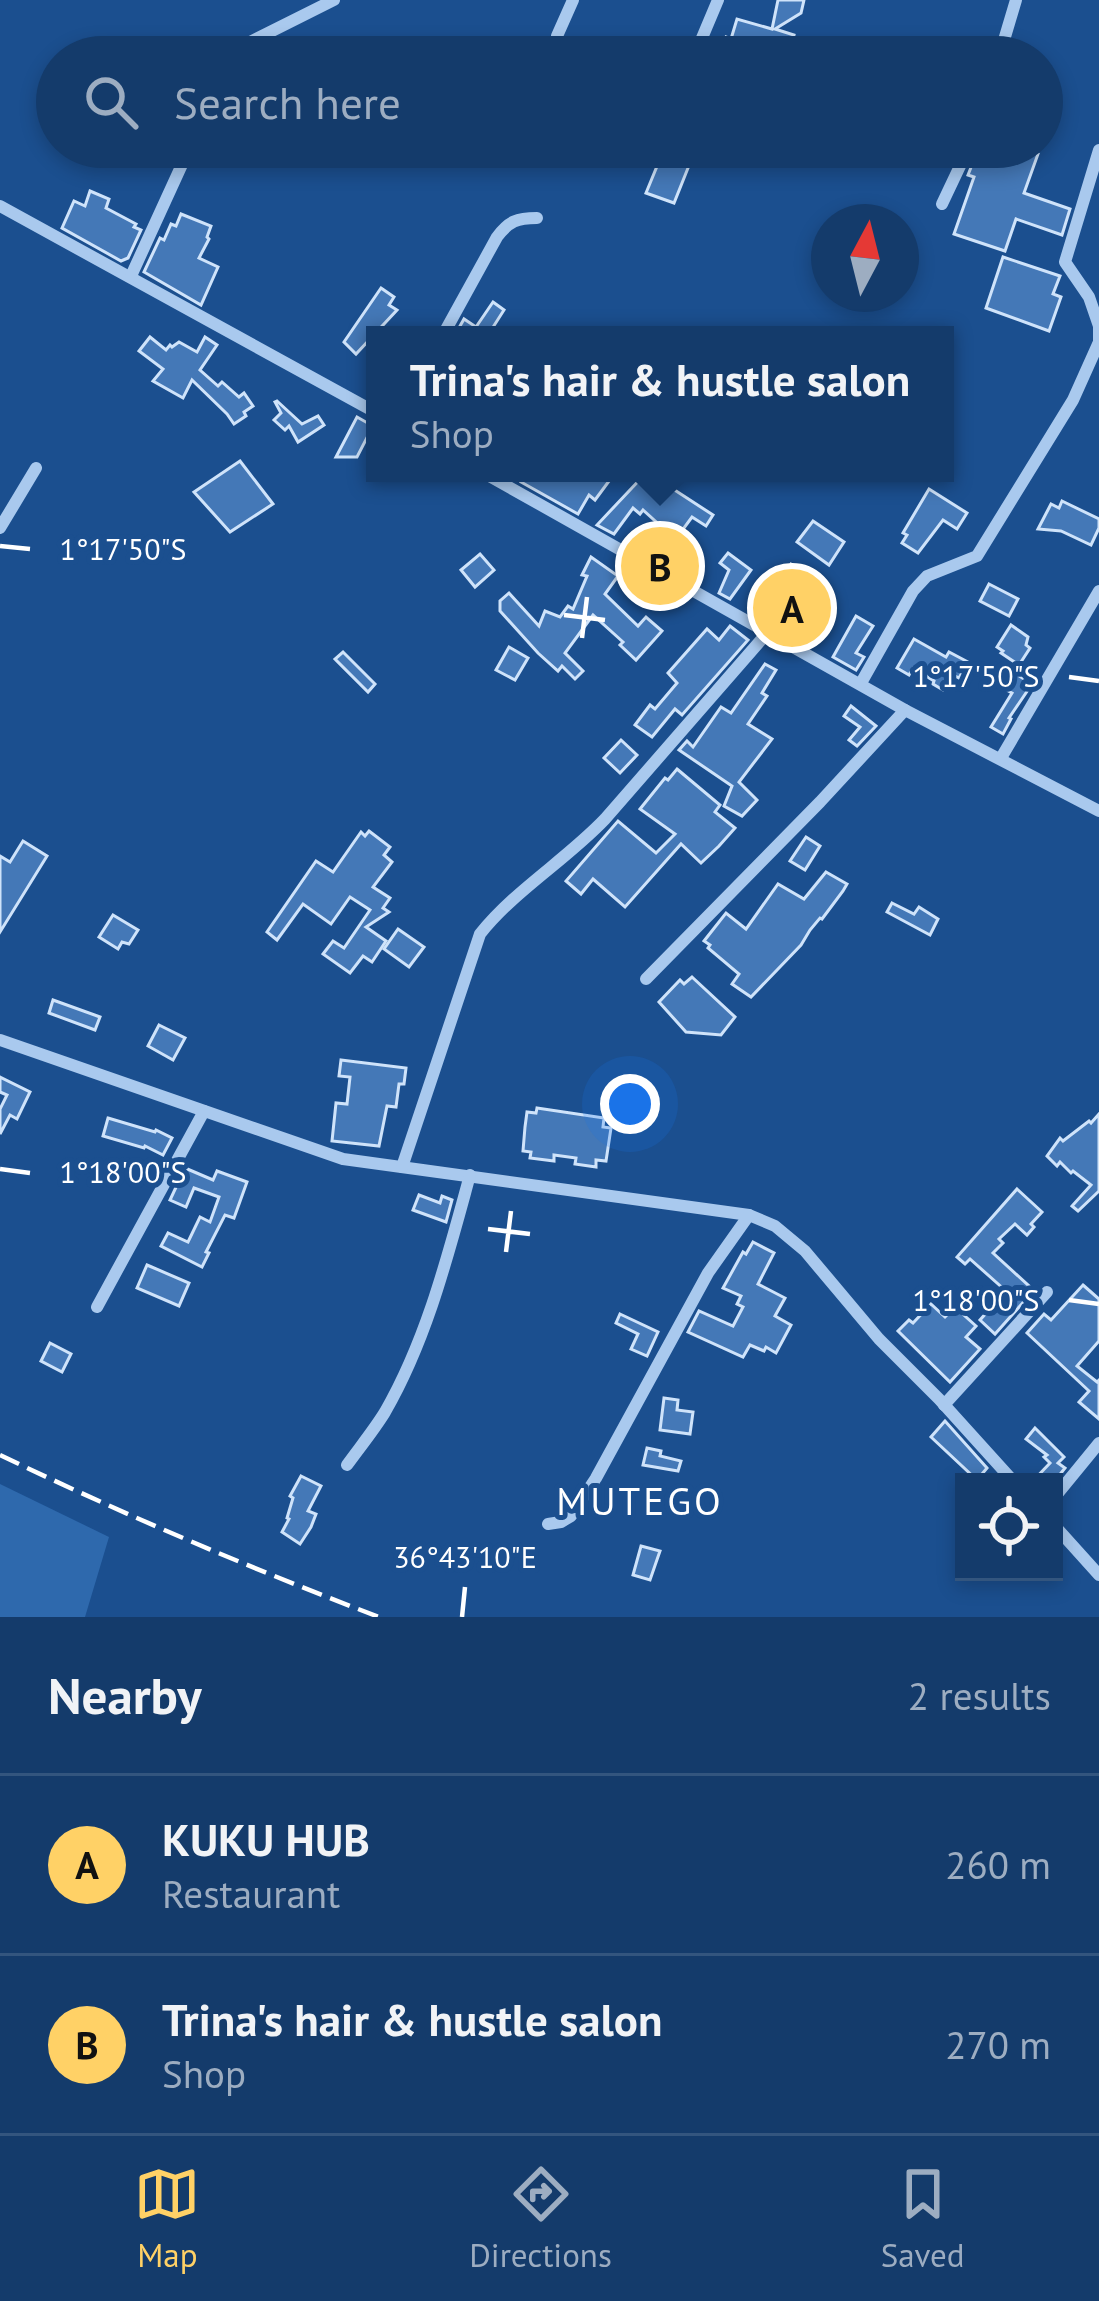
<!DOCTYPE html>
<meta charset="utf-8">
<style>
body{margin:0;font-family:"PT Sans",sans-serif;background:#1d4271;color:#f1f3f6}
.controls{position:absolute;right:36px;bottom:36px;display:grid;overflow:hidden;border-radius:0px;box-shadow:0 6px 18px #0003}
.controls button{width:108px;height:108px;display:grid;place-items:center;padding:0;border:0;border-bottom:3px solid #33557e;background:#143b6b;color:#f1f3f6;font:60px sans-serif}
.compass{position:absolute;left:811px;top:204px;width:108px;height:108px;border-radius:50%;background:#143b6b;box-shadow:0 6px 18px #0003;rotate:7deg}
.you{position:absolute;left:630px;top:1104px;width:42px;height:42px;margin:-30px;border:9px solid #fff;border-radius:50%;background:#1a73e8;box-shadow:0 0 0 18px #1a73e833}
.badge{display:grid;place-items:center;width:78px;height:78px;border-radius:50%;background:#ffd166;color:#111;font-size:39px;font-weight:700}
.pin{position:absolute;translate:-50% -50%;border:6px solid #fff;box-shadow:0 3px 12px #0006}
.popup{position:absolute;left:366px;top:326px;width:588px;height:156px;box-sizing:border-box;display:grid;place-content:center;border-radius:0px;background:#143b6b;filter:drop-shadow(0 3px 9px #0005);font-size:39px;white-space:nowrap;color:#9dadc1}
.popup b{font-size:45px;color:#f1f3f6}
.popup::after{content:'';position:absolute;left:50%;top:100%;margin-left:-24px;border:24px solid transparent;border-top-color:#143b6b}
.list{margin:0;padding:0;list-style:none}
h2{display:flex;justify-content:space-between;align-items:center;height:156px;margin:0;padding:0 48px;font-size:51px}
h2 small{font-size:39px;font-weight:400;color:#9dadc1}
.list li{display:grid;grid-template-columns:78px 1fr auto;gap:36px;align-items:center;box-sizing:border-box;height:180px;padding:0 48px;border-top:3px solid #33557e}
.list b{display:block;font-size:45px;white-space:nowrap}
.list p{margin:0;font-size:39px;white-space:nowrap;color:#9dadc1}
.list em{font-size:39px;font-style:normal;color:#9dadc1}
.icon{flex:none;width:66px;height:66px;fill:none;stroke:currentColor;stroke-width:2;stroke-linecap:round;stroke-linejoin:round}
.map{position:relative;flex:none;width:1099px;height:1617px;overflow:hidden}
.search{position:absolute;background:#143b6b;box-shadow:0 6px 18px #0003;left:36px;right:36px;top:36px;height:132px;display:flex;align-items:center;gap:30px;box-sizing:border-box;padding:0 42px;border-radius:66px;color:#9dadc1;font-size:45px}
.sheet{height:516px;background:#143b6b}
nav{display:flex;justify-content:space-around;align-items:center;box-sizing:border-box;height:168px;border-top:3px solid #33557e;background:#143b6b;font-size:33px;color:#9dadc1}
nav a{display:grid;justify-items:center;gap:6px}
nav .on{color:#ffd166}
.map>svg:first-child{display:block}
.green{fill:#2e69ad}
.building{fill:#4478b7;stroke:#cfe3fa;stroke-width:3}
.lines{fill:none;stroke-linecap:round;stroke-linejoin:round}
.minor{stroke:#a9c9ee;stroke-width:12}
.rail{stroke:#fff;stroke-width:4.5;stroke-dasharray:21 9;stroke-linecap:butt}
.ticks{fill:none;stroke:#fff;stroke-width:4.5}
.labels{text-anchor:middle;stroke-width:10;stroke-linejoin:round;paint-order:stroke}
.neighbourhood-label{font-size:39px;letter-spacing:3px;fill:#fff;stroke:#1b4f8f}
.ticks-label{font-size:30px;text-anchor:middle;fill:#fff;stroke:#1b4f8f;stroke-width:10;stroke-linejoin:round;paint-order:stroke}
</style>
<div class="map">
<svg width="1099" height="1617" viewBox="0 0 1099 1617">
<rect width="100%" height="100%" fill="#1b4f8f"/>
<path class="green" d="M0,1484l109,53 -24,80h-85z"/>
<g class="building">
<path d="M778,0h26l-3,13 -26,16 19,6 -4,16 -2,-1 -3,7h-36l-27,-10 4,-10 5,2 6,-20 35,10z"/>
<path d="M979,147h40l19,7 -14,39 46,16 -8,26 -46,-16 -11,32 -51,-17 20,-57 -6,-2z"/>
<path d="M679,148l15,5 -20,50 -28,-10 14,-34 14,5z"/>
<path d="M90,191l19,8 -3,9 30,16 -2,3 7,3 -13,28 -7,3 -59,-33 12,-27 11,5z"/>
<path d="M181,214l30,12 -4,11 2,2 -10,19 19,9 -17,38 -57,-33 16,-34 4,2 7,-16 5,2z"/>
<path d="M1003,257l57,19 -7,18 8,3 -12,34 -63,-23z"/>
<path d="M381,288l13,9 -5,8 8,5 -41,44 -12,-12z"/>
<path d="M493,302l11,8 -16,25h-33l9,-16 12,8z"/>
<path d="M150,337l16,13 4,-5 2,2 7,-5 18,10 8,-15 12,8 -17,25 18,16 4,-4 17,15 5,-4 9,13 -9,6 2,4 -12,8 -7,-10 -35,-34 -9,18 -30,-17 10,-12 -24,-18z"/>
<path d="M277,401l25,23 16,-8 6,9 -26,17 -9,-16 -4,4 -11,-10 7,-7 -6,-11z"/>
<path d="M357,417l16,9 -16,31h-21z"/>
<path d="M240,461l33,43 -43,28 -36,-40z"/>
<path d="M526,473h89l-20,27 -6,-5 -11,19 -57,-32z"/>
<path d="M646,473h8l18,12 -2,2 43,28 -7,11 -14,-9 -14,19 16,14 -15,21 -33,-19 19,-22 -22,-20 -3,4 -7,-6 -19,26 -17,-9z"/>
<path d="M929,489l38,24 -10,16 -14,-9 -25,33 -16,-10 5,-8 -4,-2z"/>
<path d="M1062,501l37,18v9l-8,17 -30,-14 -23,-2 13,-25 8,4z"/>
<path d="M813,521l31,21 -15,23 -32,-23z"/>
<path d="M728,553l23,17 -21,29 -11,-6 10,-23 -9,-7z"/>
<path d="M480,554l14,16 -19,17 -14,-17z"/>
<path d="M591,557l27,19 -13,18 33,32 8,-9 16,14 -26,29 -16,-15 3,-3 -30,-27 -28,38 18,18 -8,8 -13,-13 -4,5 -20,-18 -38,-42v-10l9,-8 30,33 6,-15 15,6 8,-11 5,3 14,-33 -5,-1z"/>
<path d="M791,564l25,14 -19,35 -14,-9 -11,15 -5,-4 -2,4 -15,-9 5,-8 8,4 21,-36 3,2z"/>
<path d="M989,584l29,15 -9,17 -29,-15z"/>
<path d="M856,616l17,10 -17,27 8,4 -8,13 -23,-13z"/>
<path d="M1011,625l17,12 -2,8 4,3 -11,17 -18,-12 2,-2 -6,-4z"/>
<path d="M730,626l18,14 -66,75 -7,-6 -23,28 -17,-12 15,-20 5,4 22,-26 -9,-10 39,-44 12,11z"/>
<path d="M914,639l32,18 3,-5 19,10 -9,16 -8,-4 -8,16 -10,-6 1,-3 -21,-13 -4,7 -12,-7z"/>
<path d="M509,647l19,11 -13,22 -19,-10z"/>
<path d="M343,652l32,32 -7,8 -33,-33z"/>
<path d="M765,664l11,6 -14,23 5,3 -19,28 24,15 -33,43 18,18 -15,16 -18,-10 8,-20 -53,-36 8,-9 6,6 28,-40 10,6z"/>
<path d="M1008,669l24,15 -23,34 2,1 -8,15 -12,-7 21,-34 -13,-7z"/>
<path d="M851,706l25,20 -19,20 -8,-6 11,-13 -16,-11z"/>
<path d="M621,740l16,15 -17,18 -16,-15z"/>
<path d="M677,769l43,36 -5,7 20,16 -16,18 -18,17 -20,-19 -56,63 -32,-28 -12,15 -15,-13 52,-60 38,32 19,-19 -35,-25 25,-31 3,2z"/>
<path d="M369,831l21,16 -6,8 8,7 -19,25 17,11 -7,10 6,4 -23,15 20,14 -14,21 -9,-6 -13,17 -27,-19 10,-13 11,7 26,-38 -20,-13 -19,27 -28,-20 -26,36 -10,-8 49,-71 17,11 28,-40 4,4z"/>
<path d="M806,837l14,9 -15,24 -15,-9z"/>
<path d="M23,841l24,15 -47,76v-76l10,6z"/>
<path d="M826,872l21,12 -4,7 -21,28 -2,-1 -10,12 -9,15 -50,52 -19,-13 7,-10 -31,-26 2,-3 -6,-4 22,-28 20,16 32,-45 26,15z"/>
<path d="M892,903l22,11 5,-7 19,12 -8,16 -43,-23z"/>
<path d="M113,915l25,15 -9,14 -7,-2 -4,7 -19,-12z"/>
<path d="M398,929l26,18 -15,20 -25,-18z"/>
<path d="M692,977l43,40 -14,18 -35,-3 -27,-30 21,-22 4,4z"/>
<path d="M53,1000l47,17 -5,13 -46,-17z"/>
<path d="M159,1025l26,13 -12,22 -25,-14z"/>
<path d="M341,1060l65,8 -2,16h-5l-3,23 -9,-1 -8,40 -47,-5 4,-38 11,1 3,-27 -11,-1z"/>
<path d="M0,1077l30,15 -13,27 -7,-4 -10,19v-25l7,-14 -7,-3z"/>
<path d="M537,1108l67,10 -1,9 8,1 -5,33 -10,-1v7l-21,-3 1,-6 -22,-3v6l-24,-3 1,-6 -8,-1 2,-24 2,-15 9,1z"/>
<path d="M1099,1114v77l-21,20 -6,-5 19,-21 -18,-14 -2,2 -11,-11 -3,4 -10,-10 13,-18 3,3 26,-20 2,2z"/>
<path d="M108,1118l47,14 1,-2 16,8 -9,17 -18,-9 -1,2 -41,-12z"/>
<path d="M185,1168l28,12 4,-9 30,11 -13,36 -9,-3 -19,37 3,1 -7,14 -41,-21 7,-13 20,9 12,-25 10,5 9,-25 -25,-9 -8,19 -16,-7z"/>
<path d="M1017,1189l25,23 -11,12 3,3 -7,8 -12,-11 -16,15 4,4 -10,10 36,33 -6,7 5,4 -33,37 -15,-14 26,-29 -36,-32 -5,5 -8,-7z"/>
<path d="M419,1195l21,8 2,-7 10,4 -6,22 -33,-12z"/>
<path d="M753,1242l21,11 -16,31 27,14 -10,18 16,9 -15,28 -10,-6 -2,4 -14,-6 -7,12 -55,-25 11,-21 34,15 10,-19 -6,-3 4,-8 -18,-8 20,-36 3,2z"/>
<path d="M147,1265l42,18 -10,23 -42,-18z"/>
<path d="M1083,1285l16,14v42l-22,25 20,16 2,-2v39l-20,-17 10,-11 -62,-58 17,-19 7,6z"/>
<path d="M931,1304l14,13 6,-6 3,2 3,-4 19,17 -10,11 14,12 -30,33 -52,-51 11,-11 4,3z"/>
<path d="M620,1314l38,18 -11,24 -16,-7 7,-15 -22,-11z"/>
<path d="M50,1343l21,11 -9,18 -21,-11z"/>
<path d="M664,1398l14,2 -1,10 16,2 -3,22 -30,-4z"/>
<path d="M945,1421l42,47 -10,12 -46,-43z"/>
<path d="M1035,1428l29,29 -6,6 7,5 -11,14h-22l18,-19 -6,-6 3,-2 -21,-16z"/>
<path d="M647,1448l14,3 -1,5 21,5 -3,10 -35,-6z"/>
<path d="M301,1476l20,10 -13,25 8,3 -5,13 -11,17 -18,-12 7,-13 -2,-1 6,-20 -3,-2z"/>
<path d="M641,1546l19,5 -10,29 -17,-5z"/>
</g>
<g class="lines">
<g class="minor">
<path d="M557,36l16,-36"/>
<path d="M235,57l11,-13 88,-44"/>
<path d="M694,57l24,-57"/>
<path d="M999,57l17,-57"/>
<path d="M942,204l27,-57"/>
<path d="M0,206l375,206"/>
<path d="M131,276l59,-129"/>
<path d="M443,335l54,-98c12,-16 20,-19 40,-19"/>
<path d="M484,473l421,237 194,101"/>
<path d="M0,528l36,-60"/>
<path d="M861,683l52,-92 14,-15 50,-20 96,-156 26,-58v-16l-10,-29 -24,-35 34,-112"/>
<path d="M1001,758l98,-167"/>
<path d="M646,979l174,-177 85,-92"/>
<path d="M0,1040l343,119 406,56 26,11 30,25 74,88 60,60 75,83"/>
<path d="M402,1167l78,-233c35,-44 86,-74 125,-115l163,-187"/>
<path d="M97,1307l107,-196"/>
<path d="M944,1405l103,-113"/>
<path d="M347,1465c13,-18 27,-35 38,-53 42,-73 63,-157 85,-237"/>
<path d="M1054,1498l45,-55"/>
<path d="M548,1524l13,-2 10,-6 25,-38 112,-205 41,-58"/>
<path d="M1054,1525l45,50"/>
</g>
<path class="rail" d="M0,1455c125,60 250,113 379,162"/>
</g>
<path class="ticks" d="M0,546l30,3M564,615l41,5M582,638l5,-41M1069,677l30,4M0,1169l30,4M488,1229l42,5M506,1252l5,-41M1069,1300l30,4M462,1617l3,-30"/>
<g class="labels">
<g class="neighbourhood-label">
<text x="640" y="1515">MUTEGO</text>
</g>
</g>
<g class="ticks-label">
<text x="123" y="560">1°17'50"S</text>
<text x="976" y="687">1°17'50"S</text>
<text x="123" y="1183">1°18'00"S</text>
<text x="976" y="1311">1°18'00"S</text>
<text x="465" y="1568">36°43'10"E</text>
</g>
</svg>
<div class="controls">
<button><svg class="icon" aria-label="locate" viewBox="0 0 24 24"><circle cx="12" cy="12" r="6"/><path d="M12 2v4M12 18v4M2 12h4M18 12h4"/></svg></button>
</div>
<svg class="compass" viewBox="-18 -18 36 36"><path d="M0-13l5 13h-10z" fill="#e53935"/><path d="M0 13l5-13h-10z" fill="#9dadc1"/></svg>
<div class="you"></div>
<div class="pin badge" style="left:792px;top:608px">A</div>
<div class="pin badge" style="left:660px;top:566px">B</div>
<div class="popup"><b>Trina's hair &amp; hustle salon</b>Shop</div>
<div class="search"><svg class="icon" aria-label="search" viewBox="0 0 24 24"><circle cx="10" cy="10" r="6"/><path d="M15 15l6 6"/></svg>Search here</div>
</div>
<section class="sheet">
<h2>Nearby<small>2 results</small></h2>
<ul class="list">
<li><span class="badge">A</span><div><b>KUKU HUB</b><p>Restaurant</p></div><em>260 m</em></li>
<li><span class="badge">B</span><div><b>Trina's hair &amp; hustle salon</b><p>Shop</p></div><em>270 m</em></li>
</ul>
</section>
<nav>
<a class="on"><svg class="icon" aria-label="map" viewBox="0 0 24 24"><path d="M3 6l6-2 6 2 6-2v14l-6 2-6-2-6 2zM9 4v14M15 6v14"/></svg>Map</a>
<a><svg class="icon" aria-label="directions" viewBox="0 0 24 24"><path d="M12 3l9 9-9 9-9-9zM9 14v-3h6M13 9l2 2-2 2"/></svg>Directions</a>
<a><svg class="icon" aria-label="saved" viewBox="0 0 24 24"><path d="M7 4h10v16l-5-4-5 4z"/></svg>Saved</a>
</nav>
